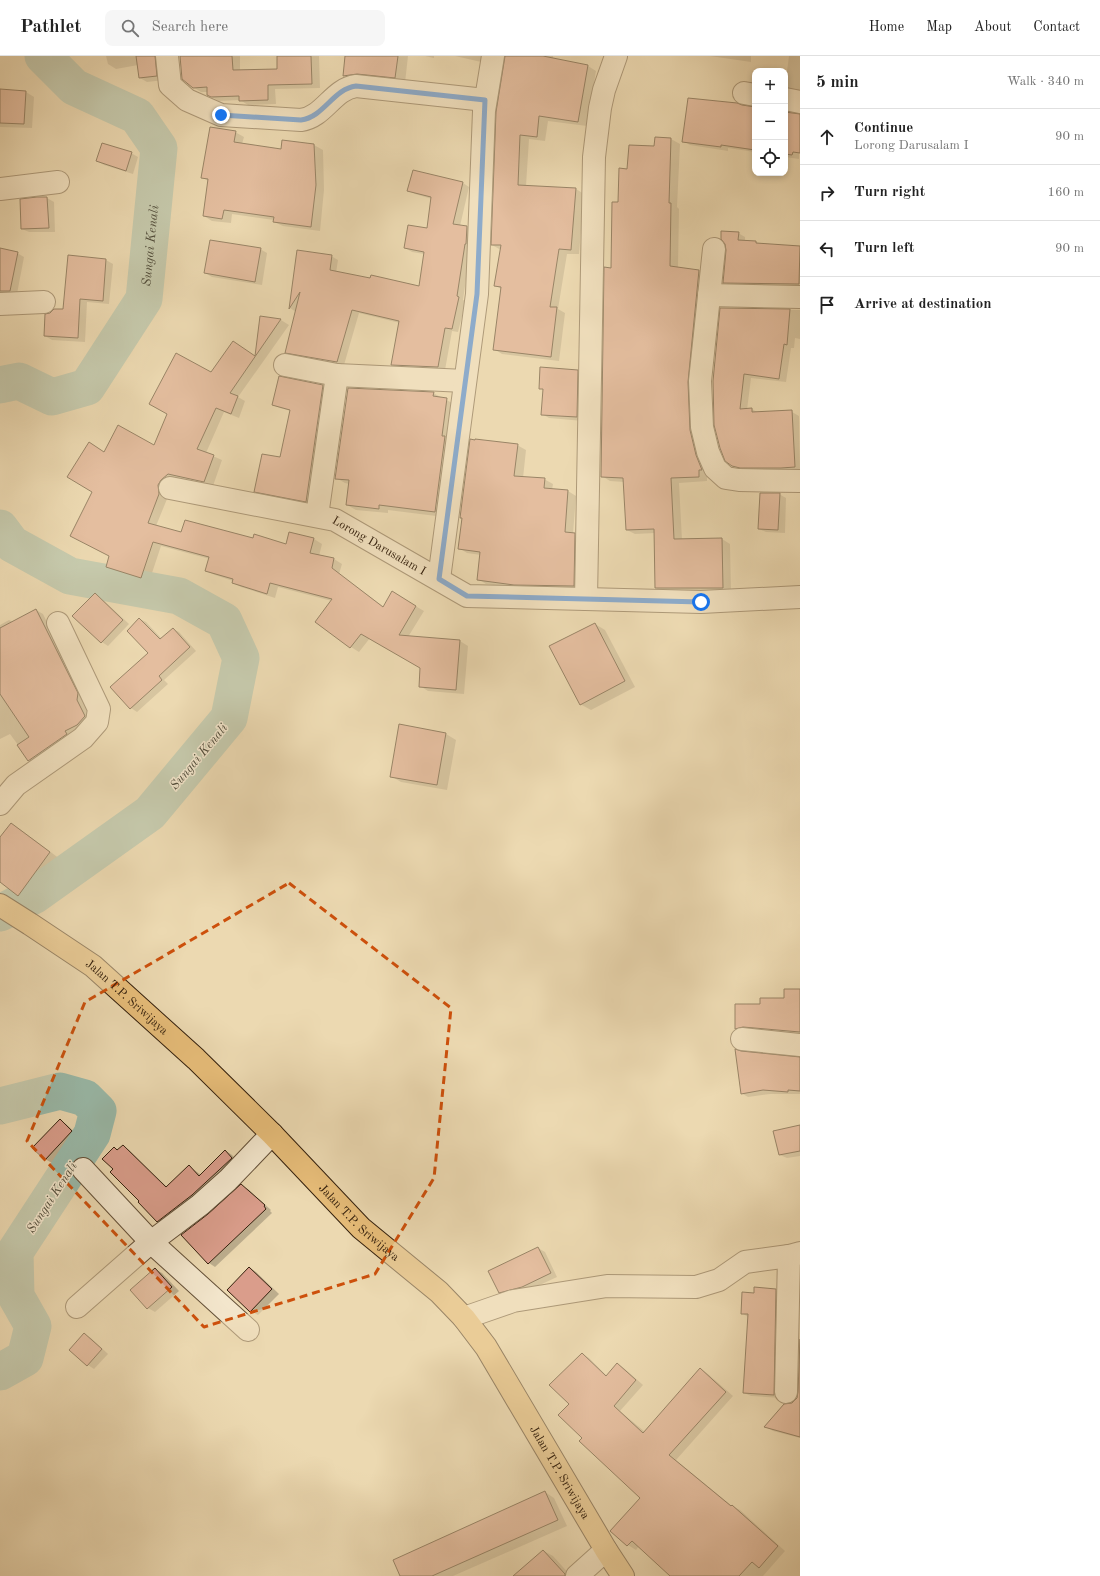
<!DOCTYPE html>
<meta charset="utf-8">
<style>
body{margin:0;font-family:"Old Standard TT",serif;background:#f6f6f6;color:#222}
.controls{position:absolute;right:12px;top:12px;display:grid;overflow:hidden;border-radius:8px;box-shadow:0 2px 6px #0003}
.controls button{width:36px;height:36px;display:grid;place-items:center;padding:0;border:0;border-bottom:1px solid #e0e0e0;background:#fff;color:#222;font:20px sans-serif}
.stop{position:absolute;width:12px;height:12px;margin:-9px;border:3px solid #1a73e8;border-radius:50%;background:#fff}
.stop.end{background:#1a73e8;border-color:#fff;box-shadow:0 1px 4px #0008}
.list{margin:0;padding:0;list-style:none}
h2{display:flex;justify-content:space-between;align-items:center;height:52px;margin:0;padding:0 16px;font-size:17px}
h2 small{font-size:13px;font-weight:400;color:#767676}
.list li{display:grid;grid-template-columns:26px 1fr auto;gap:12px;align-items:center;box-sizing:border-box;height:56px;padding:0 16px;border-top:1px solid #e0e0e0}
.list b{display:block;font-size:15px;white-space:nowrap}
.list p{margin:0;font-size:13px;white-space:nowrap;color:#767676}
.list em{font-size:13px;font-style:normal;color:#767676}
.icon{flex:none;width:22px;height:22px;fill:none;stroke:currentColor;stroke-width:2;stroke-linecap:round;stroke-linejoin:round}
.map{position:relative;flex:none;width:800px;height:1520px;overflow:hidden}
header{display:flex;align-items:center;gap:24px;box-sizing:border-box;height:56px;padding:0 20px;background:#fff;border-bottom:1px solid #e0e0e0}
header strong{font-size:19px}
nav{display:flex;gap:22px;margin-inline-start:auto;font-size:14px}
.search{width:280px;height:36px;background:#f6f6f6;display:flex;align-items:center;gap:10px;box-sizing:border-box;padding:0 14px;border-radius:8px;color:#767676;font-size:15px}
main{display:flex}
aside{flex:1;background:#fff}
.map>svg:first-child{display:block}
.shadow{fill:#0003}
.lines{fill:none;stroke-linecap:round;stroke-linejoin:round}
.river{stroke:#99baaa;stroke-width:37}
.building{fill:#da9d8b;stroke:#34200d}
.minor-casing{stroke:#624e36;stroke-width:24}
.major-casing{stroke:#34200d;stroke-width:24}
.minor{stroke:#f3e6cc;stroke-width:22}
.major{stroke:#e6bc78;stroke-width:22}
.route{stroke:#1a73e8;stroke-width:5}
.marked{fill:none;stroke:#cd500c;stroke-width:3;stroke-dasharray:8 5;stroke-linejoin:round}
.labels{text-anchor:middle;stroke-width:3;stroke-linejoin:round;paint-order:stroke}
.street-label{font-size:12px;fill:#34200d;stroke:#f3e6cc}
.water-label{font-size:13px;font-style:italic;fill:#524e3c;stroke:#f3e6cc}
</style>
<header>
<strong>Pathlet</strong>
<div class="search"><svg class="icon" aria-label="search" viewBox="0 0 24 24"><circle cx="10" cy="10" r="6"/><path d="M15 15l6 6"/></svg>Search here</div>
<nav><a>Home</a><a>Map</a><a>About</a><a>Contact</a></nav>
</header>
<main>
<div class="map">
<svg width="800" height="1520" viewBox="0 0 800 1520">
<rect width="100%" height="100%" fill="#ecd9b1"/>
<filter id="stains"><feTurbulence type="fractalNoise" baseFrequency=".005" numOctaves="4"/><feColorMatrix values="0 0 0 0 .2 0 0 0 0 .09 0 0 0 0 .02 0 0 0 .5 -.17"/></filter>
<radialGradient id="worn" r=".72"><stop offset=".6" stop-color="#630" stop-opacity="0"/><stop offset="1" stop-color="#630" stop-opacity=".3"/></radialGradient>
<g class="shadow">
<path d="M106,0h57l1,24 -17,2 -7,-4 -2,-13 -22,4 -8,-5z"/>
<path d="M181,0h59v15l38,-1v-14h41l1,32 -45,1 1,15 -28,1 -8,-5 -21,1 -11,-6v-3h-7l-8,-5z"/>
<path d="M346,0h62l-3,27 -51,-1 -10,-6z"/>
<path d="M425,0h9v2z"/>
<path d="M455,0h38l-3,8z"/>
<path d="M506,0h47v3l35,7 8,5 -9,55 -39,-5 -3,20 -16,-2 -3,47 50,3 8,5 -5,60h-12l-9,55 7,4 -6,48 -57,-7 -8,-5 7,-60 -6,-4 6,-35 -9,-5z"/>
<path d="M710,0h41v6z"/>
<path d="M789,0h11v36l-9,-1 -6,-4z"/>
<path d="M0,34l26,2 8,5 -2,31 -32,-1z"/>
<path d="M755,52v44l-27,-4v3l-38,-6 -7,-4z"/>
<path d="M785,57l15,2 -1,44 -14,-2z"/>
<path d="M235,76l9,5 -2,7 40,6 1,-9 31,4 9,5 1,40 -4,41 -37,-5 -9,-4v-2l-42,-6 -1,9 -19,-2 -8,-5 4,-35 -6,-4z"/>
<path d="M656,82l15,1 9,5 -3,63 2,2 -1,59 21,3 8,5v205l-28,2 3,57 40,-1 8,5 1,48 -67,1 -8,-5 -1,-55 -20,1 -8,-4 -3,-48 -14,-1 -8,-5 10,-207 7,-66 9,-33 27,-23z"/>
<path d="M131,97l7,4 -5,17 -29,-9 -7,-4z"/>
<path d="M413,115l50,12 6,4 -9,39 7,1 6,4 -10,69 3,1 -8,31 -6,-1 -7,39 -46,-2 -7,-3 8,-42 -41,-10 -15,52 -51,-9 -7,-4 10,-40 -6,-4 8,-57 33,5 7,4 -2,13 84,14 4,-33 -12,-2 -7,-4 23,-19 4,-30 -17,-5 -7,-4z"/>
<path d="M47,142l7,4 1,30h-26l-7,-3z"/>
<path d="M738,177l7,4v4l11,1 3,2 41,3v41l-69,-2 -7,-4z"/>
<path d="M260,193l7,4 -5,32 -50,-8 -7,-4z"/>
<path d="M0,194l17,3 7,4 -7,37 -17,4z"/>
<path d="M106,204l7,4 -4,40 -22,-2 -2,40 -33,-2 -7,-4z"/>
<path d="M721,253l79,1v29l-5,-1 -1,10h-3l-5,34 -35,-4 -4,32 5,-1 5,3h35l7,4 1,54h-60l-8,-5z"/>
<path d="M261,261l20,3 8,5 -51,72 7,4 -6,17 -15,-6 -18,41 16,7 -9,26 -47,4 1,9 -11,27 26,8 71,6 34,5 3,-12 24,6 8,5 -3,12 15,3 8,5 -3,10 45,33 9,-14 31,18 -16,26 52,4 8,5 -4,48 -36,-3 -8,-5 1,-19 -51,-29 -11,14 -8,-5 -35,-26 16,-20 -54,-14 -3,11 -34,-11 -8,-4v-2l-18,-6 -9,-4 4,-12 -49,-13 -12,36 -34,-11 -8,-4 3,-11 -17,-64 11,-39 51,-7 79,-104 22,15z"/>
<path d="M577,315l7,3 -1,47 -34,-3 -7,-4 2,-24 -4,-2z"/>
<path d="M323,330l6,4 -16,115 -51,-10 -6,-4 24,-33 11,-47 -11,-3 -7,-3z"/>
<path d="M433,337l23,12 -12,112 -56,-7v3l-32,-3 -9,-5 2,-21 -4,-1 -9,-5z"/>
<path d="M517,389l9,5 -3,28 21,1 9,5 -1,6 16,1 8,5 -3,38 10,5 -1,52 -58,-2 -38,-5 -8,-5 3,-24 -14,-2 -8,-5 4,-29 -2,-1z"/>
<path d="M779,438l7,4 -1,35 -19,-1 -7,-3z"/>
<path d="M95,538l6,4 28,26 -21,22 -6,-4z"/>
<path d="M36,554l7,4 41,84v6l8,17 -56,44 -7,-5 -19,-26 -10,5v-114l9,-5 4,2z"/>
<path d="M140,563l6,3 16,17 11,-10 6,3 17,19 -32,29 4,4 -31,28 -6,-4 19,-55z"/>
<path d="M595,568l10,6 30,57 -44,23 -11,-6z"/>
<path d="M400,669l46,9 10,6 -9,50 -46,-8 -10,-6z"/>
<path d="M11,768l10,6 39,29 -31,42 -29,-20v-42z"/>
<path d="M800,934v45l-57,-3 -7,-4 25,-23 24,-6z"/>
<path d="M800,1002v36h-30l-22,3 -7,-4z"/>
<path d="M60,1065l6,3 12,11 -26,28 -7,-4z"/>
<path d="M800,1070v30l-13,2 -7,-3z"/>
<path d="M123,1090l6,4 38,37 22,-21 12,9 25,-24 6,4 6,7 -74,63 -7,-4 -43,-52 1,-21 4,2z"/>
<path d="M241,1130l7,3 23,21 -1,1 2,2 -57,54 -6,-4v-48z"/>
<path d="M538,1192l7,4 12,25 -28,13 -23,6 -6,-4z"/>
<path d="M250,1212l6,4 23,22 -21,21 -7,-4 -22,-21z"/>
<path d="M155,1213l7,4 17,18 -24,21 -7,-4 -17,-18z"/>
<path d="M775,1234l7,4 -1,104 -30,-2 -7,-3 4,-76 -6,-4 12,-19z"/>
<path d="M84,1278l7,4 17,16 -14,15 -6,-4z"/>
<path d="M582,1298l7,4 18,18 11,-12 7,5 18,16 -23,26 25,21 56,-63 7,5 25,22 -57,64 56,46 8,4 45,41 -22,25h-92l-32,-30 -3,4 -8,-5 -16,-14 29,-33 -58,-60 -13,-34z"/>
<path d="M800,1314v68l-27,-7 -7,-4 32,-28z"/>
<path d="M545,1436l9,6 13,28 -114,50h-52z"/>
<path d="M544,1495l9,5 18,20h-56z"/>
</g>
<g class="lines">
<g class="river">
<path id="s1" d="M0,329l19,-4 33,16 35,-10 57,-88 15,-151 -22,-32 -63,-29 -31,-31"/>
<path d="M0,472l12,16 58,32 109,20 45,25 17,37 -12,60 -79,95 -115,82 -35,18"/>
<path d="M0,1050l60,-15 25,7 13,13 -6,23 -77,118 1,44 17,30 -8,32 -25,14"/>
</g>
</g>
<g class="building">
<path d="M136,0h19l2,20 -18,2z"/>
<path d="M180,0h52l1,14 44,-1v-13h34l1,28 -44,1v15l-29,1v-5l-28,1 -4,-2v-8l-14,1 -11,-9z"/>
<path d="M345,0h53l-3,22 -38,-4 -14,2z"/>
<path d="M505,0h38l45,9 -10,57 -39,-6 -2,21 -17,-2 -2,50 58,3 -5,62 -12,-1 -9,58h7l-6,50 -58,-7 8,-63 -7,-1 7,-41h-10l5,-133z"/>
<path d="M0,33l26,2 -2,33 -24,-1z"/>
<path d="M688,42l49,5 5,2 13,2v43l-34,-5v2l-39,-5z"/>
<path d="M785,56l15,2v39l-7,-1 -1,3 -7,-1z"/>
<path d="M210,71l26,4 -2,11 47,7 1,-9 32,4 2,41 -5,42 -38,-5 1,-5 -50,-7 -2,9 -19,-3 5,-37 -7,-1z"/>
<path d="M655,81l16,1 -2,65h2l-1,63 29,4 -11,112 2,48 6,25 6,15h-3v7l-28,1 3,61 48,-1 1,50h-68l-1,-59 -28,1 -3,-52 -22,-1 3,-210 7,1 1,-66h6l1,-34 8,1 2,-24 25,1z"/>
<path d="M102,87l30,9 -6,19 -30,-10z"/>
<path d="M413,114l50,12 -10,42 14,2 -1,18h-1l-8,52 2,1 -7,32 -7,-1 -7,39 -47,-2 8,-44 -47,-11 -15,52 -52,-9 15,-61 -11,17 8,-59 35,5 -2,15 40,8 1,-3 48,11 5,-34 -20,-4 4,-23 19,3 4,-31 -24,-6z"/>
<path d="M37,141h10l2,31 -28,1 -1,-30z"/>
<path d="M721,175l18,1 -1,8 18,1v2l44,3 -1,38 -76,-1 3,-33 -1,-6 -4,-5z"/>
<path d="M210,184l51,8 -6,34 -51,-9z"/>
<path d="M0,192l18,4 -8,39h-10z"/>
<path d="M68,199l38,4 -3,42 -23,-2 -2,39 -34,-2 1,-22 5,-1 4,-4h9z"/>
<path d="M720,252l70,1 -3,36 -3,-1 -5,35 -35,-5 -4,35 12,-1v4l40,-2 3,57 -14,1h-41l-8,-2 -7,-5 -5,-13 -6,-23 -1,-44z"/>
<path d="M260,260l21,3 -51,74 8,3 -7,18 -15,-6 -19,41 17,6 -10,27 -36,-8 -7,6 -3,5 1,9 -11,29 33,9 4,-12 68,18 1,-4 32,10 3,-12 25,6 -4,15 24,5 -2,10 51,39 9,-16 24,15 -17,29 61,5 -4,50 -37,-3 1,-19 -59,-34 -11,14 -35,-26 17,-23 -62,-16 -3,11 -35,-11 1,-4 -28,-8 4,-14 -56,-15 -12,36 -35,-11 3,-11 -39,-20 22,-44 -25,-15 22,-35 15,10 14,-27 36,20 13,-31 -18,-10 27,-51 35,19 22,-31 22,15z"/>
<path d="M540,311l38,3 -1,47 -36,-2 2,-26h-4z"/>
<path d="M279,320l44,9 -17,117 -52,-10 8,-38 18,3 10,-47 -18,-5z"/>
<path d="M348,332l86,4 -1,4 14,2 -5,38h3l-10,76 -56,-7v4l-33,-4 3,-25 -14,-1z"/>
<path d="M470,383l5,1v-1l43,5 -4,32 31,2 -1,10 24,2 -3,42 10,1 -1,53 -60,-1 -37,-5 3,-28 -22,-3 4,-31h-2z"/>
<path d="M760,437h20l-2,37 -20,-1z"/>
<path d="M95,537l28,27 -22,23 -29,-27z"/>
<path d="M36,553l42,84 -1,7 8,16 -8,9 -12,6 2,3 -39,27 -11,-16 12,-8 -29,-43v-66z"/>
<path d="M139,562l21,21 13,-11 17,19 -31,29 3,4 -32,29 -20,-22 38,-34 -21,-22z"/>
<path d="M595,567l30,58 -45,24 -31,-59z"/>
<path d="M399,668l47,9 -9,52 -47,-8z"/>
<path d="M11,767l39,29 -32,44 -18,-14v-45z"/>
<path d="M784,933h16v43l-57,-5 -8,2v-25h25v-6h24z"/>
<path d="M735,993l6,2 59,6v34l-12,-1v2l-25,-2 -22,4z"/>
<path d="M60,1063l12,12 -27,29 -13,-12z"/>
<path d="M800,1069v26l-21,4 -6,-24z"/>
<path d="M123,1089l43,42 23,-22 10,11 26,-26 7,8 -40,37 -35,27 -19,-20 1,-1 -29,-29 3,-3 -11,-10 12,-12 3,3z"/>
<path d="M241,1128l24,21 -1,1 2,3 -58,55 -27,-29 27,-21z"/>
<path d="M538,1191l13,26 -29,14 -23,6 -11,-22z"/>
<path d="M249,1211l23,22 -22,23 -23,-22z"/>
<path d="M155,1212l17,19 -25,22 -17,-19z"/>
<path d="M754,1231l22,2 -2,106 -31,-2 5,-79h-7l1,-22 12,1z"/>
<path d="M84,1277l18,16 -15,17 -18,-16z"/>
<path d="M800,1283v98l-36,-10 20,-23 8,-1 5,-5 1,-6z"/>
<path d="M582,1297l24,23 11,-13 19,17 -22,26 29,27 57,-65 26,24 -57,63 62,51 1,-1 46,41 -19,22 -7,-6 -13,14h-69l-38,-35 -5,5 -17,-15 30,-33 -61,-57 3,-3 -24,-23 11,-11 -20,-19z"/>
<path d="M545,1435l13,29 -126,56h-32l-7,-16z"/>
<path d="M543,1494l22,24v2h-52z"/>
</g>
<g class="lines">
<defs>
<g id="minor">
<path d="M167,0l3,29 17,15 34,15 80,5c23,-3 32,-31 55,-34l129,14"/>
<path d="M744,37l11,2"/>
<path d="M785,43l15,3"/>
<path d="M0,133l58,-7"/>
<path d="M714,193l-14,132 2,46 6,25 7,16 11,10 13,2 61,1"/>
<path d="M709,239l91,2"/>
<path d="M0,248l44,-2"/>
<path d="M285,309l52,10 128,6"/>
<path id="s2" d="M170,432l165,32 132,76 234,6 99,-5"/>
<path d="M317,460l20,-141"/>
<path d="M439,523l38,-285 7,-183 9,-55"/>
<path d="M586,543l8,-442 6,-49 4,-18 12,-34"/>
<path d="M0,748l16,-19 67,-47 14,-16 2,-13 -41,-86"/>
<path d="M742,983l58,6"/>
<path d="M83,1113l68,73 97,88"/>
<path d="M77,1251l74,-65 49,-37 28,-25 44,-46"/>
<path d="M464,1262l49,-17 94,-15 89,1 23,-7 26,-18 44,-6 11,-3"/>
<path d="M786,1336l3,-136"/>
<path d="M577,1520l29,-26"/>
</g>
<g id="major">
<path id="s3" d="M0,849l30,19 63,42 103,93 76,75 89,94 78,64 25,26 22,29 120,203 17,26"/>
</g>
</defs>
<use href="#minor" class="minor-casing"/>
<use href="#major" class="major-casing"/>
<use href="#minor" class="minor"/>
<use href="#major" class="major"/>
</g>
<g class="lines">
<path class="route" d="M221,59l80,5c23,-3 32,-31 55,-34l129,14 -8,194 -38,285 28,17 234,6"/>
</g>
<path d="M0 0H800V1520H0ZM289,827l162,125 -17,170 -59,96 -171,53 -177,-186 58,-139z" fill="#ecd9b1" fill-opacity=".55" fill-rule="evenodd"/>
<path class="marked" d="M289,827l162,125 -17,170 -59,96 -171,53 -177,-186 58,-139z"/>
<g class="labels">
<g class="street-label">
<text dy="4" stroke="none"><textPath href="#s2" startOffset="219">Lorong Darusalam I</textPath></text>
<text dy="4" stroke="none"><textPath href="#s3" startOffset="157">Jalan T.P. Sriwijaya</textPath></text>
<text dy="4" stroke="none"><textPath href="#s3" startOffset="481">Jalan T.P. Sriwijaya</textPath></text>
<text dy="4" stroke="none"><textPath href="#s3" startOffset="805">Jalan T.P. Sriwijaya</textPath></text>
</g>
<g class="water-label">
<text dy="5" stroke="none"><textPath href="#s1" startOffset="251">Sungai Kenali</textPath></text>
<text transform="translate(198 700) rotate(-50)" y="5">Sungai Kenali</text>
<text transform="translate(51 1141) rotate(-57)" y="5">Sungai Kenali</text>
</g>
</g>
<rect width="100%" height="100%" filter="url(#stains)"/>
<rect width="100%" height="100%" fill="url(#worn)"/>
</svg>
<div class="controls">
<button>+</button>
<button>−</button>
<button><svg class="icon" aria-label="locate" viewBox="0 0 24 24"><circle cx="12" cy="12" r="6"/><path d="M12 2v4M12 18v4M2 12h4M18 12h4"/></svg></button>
</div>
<div class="stop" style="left:701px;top:546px"></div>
<div class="stop end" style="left:221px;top:59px"></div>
</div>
<aside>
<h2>5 min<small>Walk · 340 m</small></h2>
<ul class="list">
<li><svg class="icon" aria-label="ahead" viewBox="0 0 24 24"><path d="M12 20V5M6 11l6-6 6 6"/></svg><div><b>Continue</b><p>Lorong Darusalam I</p></div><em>90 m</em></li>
<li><svg class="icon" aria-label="right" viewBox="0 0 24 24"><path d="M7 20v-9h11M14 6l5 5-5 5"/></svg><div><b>Turn right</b></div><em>160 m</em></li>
<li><svg class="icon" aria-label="left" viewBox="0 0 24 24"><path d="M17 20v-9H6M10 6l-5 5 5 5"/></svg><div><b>Turn left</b></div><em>90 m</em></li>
<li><svg class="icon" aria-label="arrive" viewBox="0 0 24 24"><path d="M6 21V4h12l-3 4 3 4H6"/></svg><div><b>Arrive at destination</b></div></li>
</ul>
</aside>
</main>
